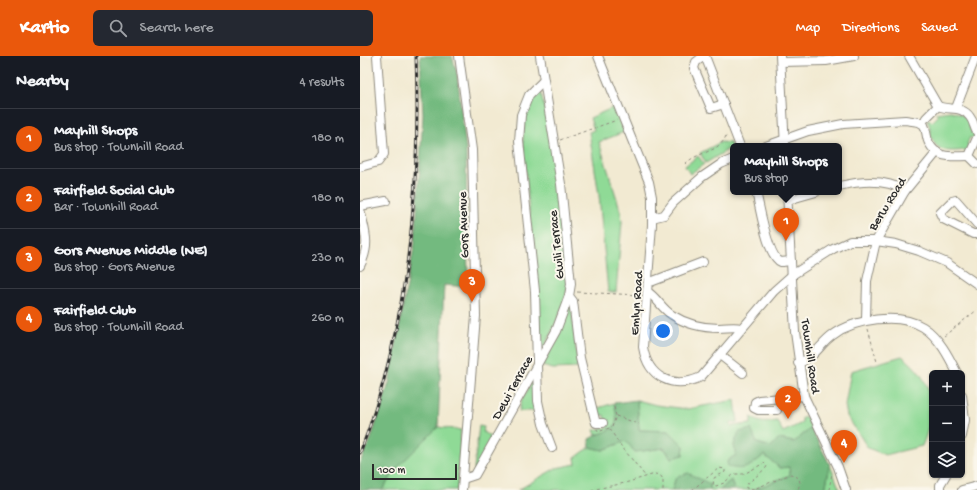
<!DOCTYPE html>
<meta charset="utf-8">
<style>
body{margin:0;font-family:"Gochi Hand",sans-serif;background:#242831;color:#f1f3f6}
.controls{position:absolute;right:12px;bottom:12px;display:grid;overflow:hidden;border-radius:6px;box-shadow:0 1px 3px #0004}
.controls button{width:36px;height:36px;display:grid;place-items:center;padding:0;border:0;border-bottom:1px solid #363941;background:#171b24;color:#f1f3f6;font:20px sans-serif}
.scale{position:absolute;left:12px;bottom:10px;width:85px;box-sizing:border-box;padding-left:4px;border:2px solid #2b2b2b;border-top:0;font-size:11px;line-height:14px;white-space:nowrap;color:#2b2b2b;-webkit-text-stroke:3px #fbf7ec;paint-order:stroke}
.you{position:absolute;left:303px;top:275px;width:14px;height:14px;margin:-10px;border:3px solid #fff;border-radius:50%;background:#1a73e8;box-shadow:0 0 0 6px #1a73e833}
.badge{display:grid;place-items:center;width:26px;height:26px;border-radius:50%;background:#ea580c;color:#fff;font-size:13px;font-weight:700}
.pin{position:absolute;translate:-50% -33px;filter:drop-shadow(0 1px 2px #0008)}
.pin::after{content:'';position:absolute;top:21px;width:14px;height:12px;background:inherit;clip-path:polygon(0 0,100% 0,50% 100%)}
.popup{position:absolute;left:370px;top:87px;width:112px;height:52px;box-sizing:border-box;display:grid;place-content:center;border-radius:6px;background:#171b24;filter:drop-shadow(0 1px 3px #0005);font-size:13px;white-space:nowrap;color:#9ea1a6}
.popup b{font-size:15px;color:#f1f3f6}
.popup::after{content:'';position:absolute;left:50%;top:100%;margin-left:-8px;border:8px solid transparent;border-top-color:#171b24}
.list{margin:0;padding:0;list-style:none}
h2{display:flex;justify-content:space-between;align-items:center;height:52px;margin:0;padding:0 16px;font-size:17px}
h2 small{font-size:13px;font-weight:400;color:#9ea1a6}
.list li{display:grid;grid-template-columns:26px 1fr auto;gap:12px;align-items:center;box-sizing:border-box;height:60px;padding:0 16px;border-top:1px solid #363941}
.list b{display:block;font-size:15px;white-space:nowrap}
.list p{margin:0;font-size:13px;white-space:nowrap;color:#9ea1a6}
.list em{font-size:13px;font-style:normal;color:#9ea1a6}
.icon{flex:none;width:22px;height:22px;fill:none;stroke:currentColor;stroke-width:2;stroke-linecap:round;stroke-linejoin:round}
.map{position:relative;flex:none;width:617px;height:434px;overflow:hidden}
header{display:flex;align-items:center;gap:24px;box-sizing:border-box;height:56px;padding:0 20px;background:#ea580c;color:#fff}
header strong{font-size:19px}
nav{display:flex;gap:22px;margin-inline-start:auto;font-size:14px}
.search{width:280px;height:36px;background:#242831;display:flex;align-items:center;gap:10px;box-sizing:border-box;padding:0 14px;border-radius:6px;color:#9ea1a6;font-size:15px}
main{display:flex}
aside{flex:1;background:#171b24}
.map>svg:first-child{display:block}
.green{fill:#8fda96;stroke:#5d8260}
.forest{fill:#73ba7f;stroke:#4f7255}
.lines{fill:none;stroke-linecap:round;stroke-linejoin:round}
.minor-casing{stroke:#8e8a7e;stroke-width:10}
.path{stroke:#8e8a7e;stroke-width:1;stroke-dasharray:3 3;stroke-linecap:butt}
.minor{stroke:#fff;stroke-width:8}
.rail-casing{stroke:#2b2b2b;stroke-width:3}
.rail{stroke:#fbf7ec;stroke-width:1.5;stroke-dasharray:4.5;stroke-linecap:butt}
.labels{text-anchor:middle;stroke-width:4;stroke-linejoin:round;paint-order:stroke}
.street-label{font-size:13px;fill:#2b2b2b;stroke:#fbf7ec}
</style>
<header>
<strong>Kartio</strong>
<div class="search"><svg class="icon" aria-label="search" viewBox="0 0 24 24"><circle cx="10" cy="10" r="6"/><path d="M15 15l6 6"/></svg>Search here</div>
<nav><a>Map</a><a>Directions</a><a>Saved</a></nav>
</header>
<main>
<aside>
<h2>Nearby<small>4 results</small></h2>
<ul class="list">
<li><span class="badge">1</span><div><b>Mayhill Shops</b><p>Bus stop · Townhill Road</p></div><em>180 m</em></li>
<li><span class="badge">2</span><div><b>Fairfield Social Club</b><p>Bar · Townhill Road</p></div><em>180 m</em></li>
<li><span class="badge">3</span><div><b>Gors Avenue Middle (NE)</b><p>Bus stop · Gors Avenue</p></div><em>230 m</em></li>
<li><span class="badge">4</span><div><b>Fairfield Club</b><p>Bus stop · Townhill Road</p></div><em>260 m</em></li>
</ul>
</aside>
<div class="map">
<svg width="617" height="434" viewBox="0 0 617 434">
<rect width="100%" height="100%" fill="#fbf7ec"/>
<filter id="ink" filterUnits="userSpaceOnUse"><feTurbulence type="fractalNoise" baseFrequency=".025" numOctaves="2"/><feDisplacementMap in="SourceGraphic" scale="8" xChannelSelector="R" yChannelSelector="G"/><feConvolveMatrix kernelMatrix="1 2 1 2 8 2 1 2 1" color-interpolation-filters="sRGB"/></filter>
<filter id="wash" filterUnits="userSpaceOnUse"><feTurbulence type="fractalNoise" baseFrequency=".012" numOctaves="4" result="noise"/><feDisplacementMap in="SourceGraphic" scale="16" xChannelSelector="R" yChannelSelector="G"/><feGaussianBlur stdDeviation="0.9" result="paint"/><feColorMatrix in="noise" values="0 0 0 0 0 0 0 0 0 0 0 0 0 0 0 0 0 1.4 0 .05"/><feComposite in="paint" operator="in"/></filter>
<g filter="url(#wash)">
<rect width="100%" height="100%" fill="#f2ead2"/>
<g class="green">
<path d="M180,32l14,65 14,127c-1,25 -16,51 -27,73l-18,-214c1,-19 5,-36 17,-51z"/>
<path d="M254,51l10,25 -25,10 22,70 1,10 -6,70h-8l-9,-97 -10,-63 5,-2 -4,-12z"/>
<path d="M591,55c26,7 12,14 24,25l-1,3 -4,-2 -3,7 4,2 -3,4c-16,1 -31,5 -37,-14 -2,-6 0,-10 -4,-15l2,-2 3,3 6,-6 -3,-3z"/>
<path d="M361,86l9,1 2,4 -26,16 -6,-10z"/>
<path d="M338,100l6,8 -14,10 -5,-8z"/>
<path d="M211,248l7,64 -25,1 -11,-3 16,-31z"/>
<path d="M542,300c33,25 35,54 20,90l-37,9 -17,-7 -21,-32 -2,-11 6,-34z"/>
<path d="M172,326l2,4 3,25h-18l3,-12z"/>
<path d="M277,344l19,5 31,4 48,-9 3,22 -7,1v3l20,-2v-7c10,7 14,6 26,4l6,11 19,-9v-5l4,-1 5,11 -17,14 -16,-3 -7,8 -14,-4 -18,-11 -5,13 2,10 -9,6 25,4 12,-10 16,13 10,-1v8l-37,15h-19l-3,-10 -11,10h-10v-6l-34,-7 -4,13h-154l38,-22 20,-4 -1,-6 15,-11 13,3 23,-9 9,11 29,-4 7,10 12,-3 1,-9 -15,-15 -30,-1z"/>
<path d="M254,347c3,9 6,25 -6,29 -4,1 -8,1 -12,3l-2,-5 14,-3 -4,-12 -7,1 -2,-7z"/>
<path d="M119,370l5,1 -1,5 9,6 -16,32 -2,-1z"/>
<path d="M78,371l23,3 -4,60h-75l16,-23z"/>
<path d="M470,409l10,25h-15z"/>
</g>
<g class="forest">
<path d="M60,0h32l5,17 9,76 2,138 -24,-2 -6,142 -40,40 -16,23h-22v-28l11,-23 18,-56 26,-141 8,-127z"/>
<path d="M277,344l2,30 30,1 15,15 -1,9 -11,3 -8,-10 -29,4 -9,-11 -23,9 -13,-3 -1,-8c20,-11 33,-5 25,-36z"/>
<path d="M451,372l19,37 -5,25h-72l37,-15 -1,-8 -9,1 -16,-13c-15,12 -17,16 -36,12l-1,-6 9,-6 -2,-10 5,-13 12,-3 6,14 14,4 7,-8 16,3z"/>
<path d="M328,417l22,11v6h-38l4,-13z"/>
<path d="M371,424l3,10h-14z"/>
</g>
</g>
<g filter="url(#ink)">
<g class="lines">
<defs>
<g id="minor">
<path d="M99,0l13,94 4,166 -14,174"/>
<path d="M180,0l21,128 10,100 -2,12 4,5 7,57 15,62 1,3h7"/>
<path d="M238,0l51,126 3,15v28l-9,122c5,31 30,43 58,30l73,-86 18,-16 41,-26 17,-8h26l20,3 23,7 28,12 30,21"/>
<path d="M344,0l-8,6 -2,6 17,40 13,-4"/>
<path d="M345,0l35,90"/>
<path d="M420,0l5,90"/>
<path d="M549,0l29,50"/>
<path d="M421,6l45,-1 28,-5"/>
<path d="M183,25l-14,14 -8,20 -2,26 16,150 3,110 5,23 9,24"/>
<path d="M596,52l20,-52"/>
<path d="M566,62l12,-12c11,5 24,-1 32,11 4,5 4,11 7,15"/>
<path d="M406,90l42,-15 35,-7 62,-4 14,2 5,3c3,6 2,13 5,18 9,17 24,13 40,13"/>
<path d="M609,100l8,-18"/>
<path d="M609,100l8,8"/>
<path d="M0,111l18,-5 6,-8 -7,-98"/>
<path d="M479,130c21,-5 48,-7 66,5"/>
<path d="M396,136c4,14 11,65 25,70 3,0 7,-1 10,-1"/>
<path d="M427,136l8,140 9,64 34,71 8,23"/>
<path d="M428,144l28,-8"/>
<path d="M0,150l26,-5"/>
<path d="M0,153c5,23 11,35 0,57"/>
<path d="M292,162l12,-3 9,-12 29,-26 19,-13 12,-5"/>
<path d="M617,168l-21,-24 -4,1 -12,12 3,6 30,15h4"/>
<path d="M288,227l55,-21"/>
<path d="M288,236c9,6 14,17 24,23 14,9 31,13 47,13 8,0 15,-2 22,0"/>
<path d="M506,264l1,-39 9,-40 29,-50 32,-39"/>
<path d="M360,299l23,18"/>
<path d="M438,307c16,-4 22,-19 35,-28 21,-16 66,-23 90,-8 16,10 26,30 34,46"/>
<path d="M602,339l3,25 -3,16"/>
<path d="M417,354h-19l-4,-2 1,-6 4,-2 45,-4"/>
<path d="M103,423l12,-4 81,-144 13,-35"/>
<path d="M580,434v-5l6,-10"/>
<path d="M602,434l15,-4"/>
</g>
</defs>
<use href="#minor" class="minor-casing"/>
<g class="path">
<path d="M200,84l57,-20"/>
<path d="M325,108c14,-14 36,-10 42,-31"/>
<path d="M217,236l62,3"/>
<path d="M508,273l9,33"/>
<path d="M584,280l33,-26"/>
<path d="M256,360l23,8"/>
<path d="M237,373l1,3 14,-5 4,-11 -2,-9"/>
<path d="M250,373l8,13 28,35"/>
<path d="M231,434l34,-7 30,-9 5,1 3,4v11"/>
<path d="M332,434l27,-22 6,1v3l-11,6 -1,7 3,1 8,-3 10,-9h10l20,-11 3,3 -1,2 -20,17v3l8,1 37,-15 8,4 1,5 -2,7"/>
<path d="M469,434l3,-17"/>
</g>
<use href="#minor" class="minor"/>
<defs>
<path id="rail" d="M0,397c48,-125 61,-264 56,-397"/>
</defs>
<use href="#rail" class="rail-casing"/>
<use href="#rail" class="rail"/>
</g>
</g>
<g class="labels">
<g class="street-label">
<text transform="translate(526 147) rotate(-58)" y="5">Berw Road</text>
<text transform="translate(102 169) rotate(-92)" y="5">Gors Avenue</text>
<text transform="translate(195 189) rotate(-96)" y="5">Gwili Terrace</text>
<text transform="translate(275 247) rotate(-86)" y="5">Emlyn Road</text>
<text transform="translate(452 300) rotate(82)" y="5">Townhill Road</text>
<text transform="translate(151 331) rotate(-61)" y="5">Dewi Terrace</text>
</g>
</g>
</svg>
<div class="controls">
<button>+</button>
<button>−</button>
<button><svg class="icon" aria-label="layers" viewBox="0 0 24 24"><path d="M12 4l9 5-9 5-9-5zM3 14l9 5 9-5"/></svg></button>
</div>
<div class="scale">100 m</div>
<div class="you"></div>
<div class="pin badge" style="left:426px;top:185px">1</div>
<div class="popup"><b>Mayhill Shops</b>Bus stop</div>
<div class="pin badge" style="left:428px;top:363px">2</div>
<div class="pin badge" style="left:112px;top:246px">3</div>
<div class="pin badge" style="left:484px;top:407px">4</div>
</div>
</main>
